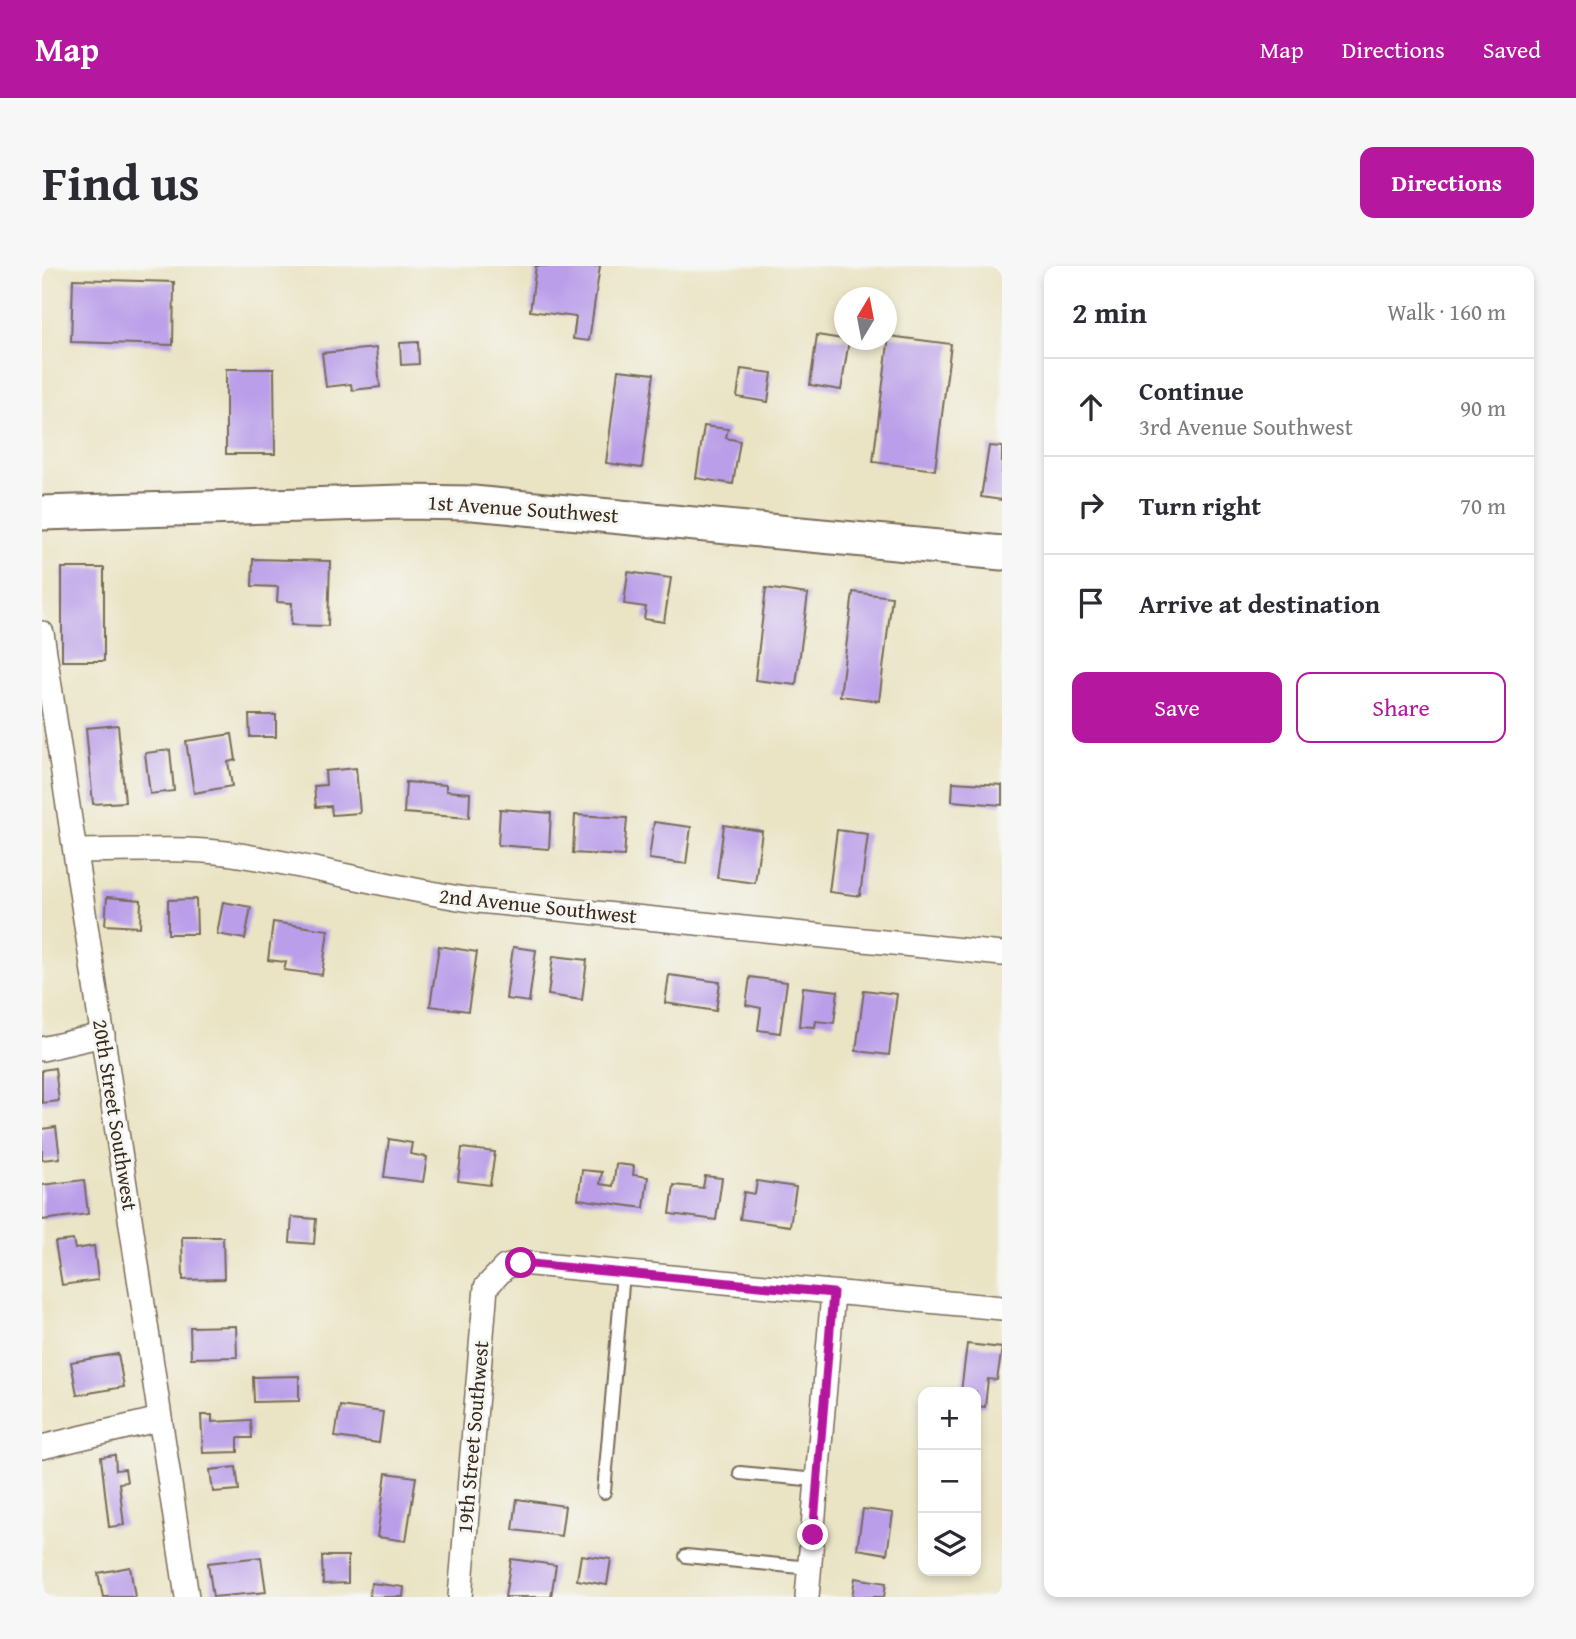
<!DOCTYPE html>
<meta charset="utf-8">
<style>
body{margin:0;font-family:"Gentium Book Plus",serif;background:#f7f7f7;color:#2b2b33}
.controls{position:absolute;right:21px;bottom:21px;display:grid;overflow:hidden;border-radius:14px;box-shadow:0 4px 10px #0003}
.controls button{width:63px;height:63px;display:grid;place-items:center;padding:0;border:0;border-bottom:2px solid #e1e1e2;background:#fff;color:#2b2b33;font:35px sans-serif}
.compass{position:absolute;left:792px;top:21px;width:63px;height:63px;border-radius:50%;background:#fff;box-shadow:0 4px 10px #0003;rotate:10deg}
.stop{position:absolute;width:21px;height:21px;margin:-16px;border:5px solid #b5179e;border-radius:50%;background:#fff}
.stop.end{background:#b5179e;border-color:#fff;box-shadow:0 2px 7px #0008}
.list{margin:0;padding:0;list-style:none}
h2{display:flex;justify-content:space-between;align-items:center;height:91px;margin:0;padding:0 28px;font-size:30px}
h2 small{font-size:23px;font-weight:400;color:#7c7c81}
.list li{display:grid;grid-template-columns:46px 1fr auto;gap:21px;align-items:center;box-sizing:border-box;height:98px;padding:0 28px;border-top:2px solid #e1e1e2}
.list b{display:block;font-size:26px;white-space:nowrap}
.list p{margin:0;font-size:23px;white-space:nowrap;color:#7c7c81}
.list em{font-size:23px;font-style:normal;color:#7c7c81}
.actions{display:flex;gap:14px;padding:21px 28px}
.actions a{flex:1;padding:16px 0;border:2px solid #b5179e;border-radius:14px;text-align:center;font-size:24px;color:#b5179e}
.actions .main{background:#b5179e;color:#fff}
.icon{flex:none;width:38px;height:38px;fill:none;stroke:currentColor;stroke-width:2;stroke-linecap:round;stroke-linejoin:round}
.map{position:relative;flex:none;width:960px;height:1331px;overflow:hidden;border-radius:14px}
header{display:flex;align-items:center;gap:42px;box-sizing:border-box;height:98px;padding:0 35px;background:#b5179e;color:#fff}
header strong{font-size:33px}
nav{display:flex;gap:38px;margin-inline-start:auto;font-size:24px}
.intro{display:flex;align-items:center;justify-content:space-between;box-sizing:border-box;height:168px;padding:0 42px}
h1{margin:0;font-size:49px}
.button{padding:18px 32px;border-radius:14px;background:#b5179e;color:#fff;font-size:24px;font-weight:700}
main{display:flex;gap:42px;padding:0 42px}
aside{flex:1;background:#fff;border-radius:14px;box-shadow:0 4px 10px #0003}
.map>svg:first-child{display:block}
.building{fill:#ba9ee9}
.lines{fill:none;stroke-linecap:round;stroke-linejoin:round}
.lane-casing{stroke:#786b58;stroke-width:16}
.street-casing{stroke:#786b58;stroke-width:26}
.secondary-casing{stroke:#786b58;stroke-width:37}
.lane{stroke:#fff;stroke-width:12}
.street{stroke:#fff;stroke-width:23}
.secondary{stroke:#fff;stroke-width:33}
.route{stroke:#b5179e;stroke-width:9}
.labels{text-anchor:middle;stroke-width:6;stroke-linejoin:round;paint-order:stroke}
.street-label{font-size:21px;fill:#3b2a1e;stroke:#f6f6f2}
</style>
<header>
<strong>Map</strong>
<nav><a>Map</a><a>Directions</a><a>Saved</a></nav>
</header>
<div class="intro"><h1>Find us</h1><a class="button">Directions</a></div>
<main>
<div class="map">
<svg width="960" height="1331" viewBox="0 0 960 1331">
<rect width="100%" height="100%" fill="#f6f6f2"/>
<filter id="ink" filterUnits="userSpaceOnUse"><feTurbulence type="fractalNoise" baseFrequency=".0143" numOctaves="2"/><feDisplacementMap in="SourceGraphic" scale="14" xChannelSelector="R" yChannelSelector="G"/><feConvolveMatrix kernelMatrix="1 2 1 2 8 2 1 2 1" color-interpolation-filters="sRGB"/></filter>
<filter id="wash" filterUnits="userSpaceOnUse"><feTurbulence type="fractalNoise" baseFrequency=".00686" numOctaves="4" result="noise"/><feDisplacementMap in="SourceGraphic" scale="28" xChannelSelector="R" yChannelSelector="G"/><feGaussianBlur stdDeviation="1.57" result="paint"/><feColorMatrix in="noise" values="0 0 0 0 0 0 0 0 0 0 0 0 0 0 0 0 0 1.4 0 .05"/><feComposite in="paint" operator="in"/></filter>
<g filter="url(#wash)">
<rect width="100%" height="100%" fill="#eae4c5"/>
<g id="blocks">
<g class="building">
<path d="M494,0h64l-11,75 -16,-2 3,-22 -46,-6z"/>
<path d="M31,13l101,3 -1,63 -102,-3z"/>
<path d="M775,69l32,5 -8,50 -31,-5z"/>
<path d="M847,70l62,8 -16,126 -62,-8z"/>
<path d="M376,76l1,22 -18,1 -1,-22z"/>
<path d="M334,82l4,39 -28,3 -1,-6 -25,3 -4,-34z"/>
<path d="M184,103h48l1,85h-49z"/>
<path d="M699,103l31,4 -4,29 -31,-5z"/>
<path d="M576,104l36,4 -12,94 -36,-5z"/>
<path d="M662,160l24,3 -2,9 14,3 -7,43 -37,-6z"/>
<path d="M947,180l13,1v53l-21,-3z"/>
<path d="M211,293l77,2 -2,65 -37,-1 1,-22 -15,-1 1,-15 -26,-1z"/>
<rect x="20" y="302" width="42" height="93"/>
<path d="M586,306l43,6 -7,44 -20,-3 2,-12 -22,-3z"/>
<path d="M724,322l42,6 -12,91 -41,-5z"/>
<path d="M811,326l39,5 -13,104 -39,-5z"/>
<path d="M207,449h27v22h-26z"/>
<path d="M76,459l7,77 -32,2 -7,-76z"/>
<path d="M190,468l4,26 -8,2 4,24 -38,7 -8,-52z"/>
<path d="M128,484l4,41 -24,3 -5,-41z"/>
<path d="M314,502l4,45 -28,2 -1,-9 -15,1 -2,-21 12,-1 -1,-14z"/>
<path d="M364,516l40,3v6l24,2 -1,25 -65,-5z"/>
<path d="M911,516l49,3v20l-50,-4z"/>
<path d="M458,543l51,4 -2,36 -51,-4z"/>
<path d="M533,549l52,3 -3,38 -51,-3z"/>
<path d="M612,556l37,5 -5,37 -37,-5z"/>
<path d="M682,559l38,6 -7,52 -38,-5z"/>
<path d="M795,564l31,4 -8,62 -31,-4z"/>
<path d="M65,631l34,3 -1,27 -35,-2z"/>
<path d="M154,633l1,35h-29v-34z"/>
<path d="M181,636l28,5 -6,32 -28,-5z"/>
<path d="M231,656l55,8 -6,45 -38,-5 2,-8 -18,-2z"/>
<path d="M397,680l38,6 -9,59 -38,-5z"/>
<path d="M471,681l23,3 -7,52 -23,-3z"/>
<path d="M511,690l34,4 -5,40 -34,-5z"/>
<path d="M627,709l51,7 -4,29 -51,-8z"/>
<path d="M708,711l37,5 -7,51 -22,-3 3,-22 -15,-3z"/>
<path d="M761,721l35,4 -4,32 -18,-2 -1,6 -16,-1z"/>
<path d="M822,724l33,4 -8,61 -33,-4z"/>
<path d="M13,802l4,33 -17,2v-33z"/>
<path d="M14,861l4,31 -18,2v-31z"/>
<path d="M347,873l23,4 -2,11 17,3 -4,25 -39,-5z"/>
<path d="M420,882l33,4 -5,33 -32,-4z"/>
<path d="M574,898l18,2 -1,9 15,2 -4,31 -66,-9 4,-29 20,2 -2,12 13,2z"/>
<path d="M663,910l17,2 -6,42 -46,-6 4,-29 29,3z"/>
<path d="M42,914l4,34 -46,6v-35z"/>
<path d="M715,915l39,6 -6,39 -50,-7 4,-27 11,2z"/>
<path d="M250,951l24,2 -2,25 -24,-2z"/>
<path d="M140,971h41l1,42 -41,1z"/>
<path d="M31,974l2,9 19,-3 4,34 -36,5 -7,-43z"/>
<path d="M194,1060l1,31 -46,1 -1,-31z"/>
<path d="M925,1078l35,4 -5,32 -9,-1 -3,28 -9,-1v-14h-15z"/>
<path d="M76,1088l6,33 -47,8 -6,-33z"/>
<path d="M257,1110v25l-45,1 -1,-25z"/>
<path d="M298,1140l43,6 -4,31 -44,-6z"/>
<path d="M159,1149h11v7l39,-2 1,18h-14v14l-35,1z"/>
<path d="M73,1189l1,15 9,-1 2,13 -8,1 5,42 -15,2 -8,-70z"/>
<path d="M194,1201l3,23 -26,2 -3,-22z"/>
<path d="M344,1207l30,4 -10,64 -29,-4z"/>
<path d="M475,1233l48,7 -4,30 -48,-6z"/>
<path d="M821,1243l30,4 -6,41 -30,-5z"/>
<path d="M539,1289l30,4 -4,26 -30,-5z"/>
<path d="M280,1290h26v27l-25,1z"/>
<path d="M219,1291l5,35 -53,5 -5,-34z"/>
<path d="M469,1293l45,6 -5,32h-46z"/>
<path d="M88,1301l5,30h-32l-5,-24z"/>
<path d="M813,1312l31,5 -2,14h-32z"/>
<path d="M329,1317l33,4 -1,10h-34z"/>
</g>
</g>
</g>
<g filter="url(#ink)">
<use href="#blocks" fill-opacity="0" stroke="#786b58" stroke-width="2"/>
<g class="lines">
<defs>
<g id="lane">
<path d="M698,1207l77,7"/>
<path d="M562,1226l19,-219"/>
<path d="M644,1290l124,12"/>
</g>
<g id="street">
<path d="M0,367l145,964"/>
<path d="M34,585c50,0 101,-4 150,2 85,12 168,36 252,48l524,53"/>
<path d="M0,783l61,-14"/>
<path d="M0,1181l118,-28"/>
<path d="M418,1331l26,-310 19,-20 16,-4 481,45"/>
<path d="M765,1331l26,-304"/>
</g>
<path id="secondary" d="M0,247l359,-11 72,1 529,50"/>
</defs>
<use href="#lane" class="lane-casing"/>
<use href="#street" class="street-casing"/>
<use href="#secondary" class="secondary-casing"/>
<use href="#lane" class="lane"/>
<use href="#street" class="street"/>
<use href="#secondary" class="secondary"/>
</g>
</g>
<g class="lines" filter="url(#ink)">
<path class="route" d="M479,997l312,30 -20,242"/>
</g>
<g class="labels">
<g class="street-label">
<text transform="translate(481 243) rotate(4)" y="7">1st Avenue Southwest</text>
<text transform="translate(496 640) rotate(6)" y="7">2nd Avenue Southwest</text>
<text transform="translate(73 849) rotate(81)" y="7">20th Street Southwest</text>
<text transform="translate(431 1171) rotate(-85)" y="7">19th Street Southwest</text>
</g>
</g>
</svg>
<div class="controls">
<button>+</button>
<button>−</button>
<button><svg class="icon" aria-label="layers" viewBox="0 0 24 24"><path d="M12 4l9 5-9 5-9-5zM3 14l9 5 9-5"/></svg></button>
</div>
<svg class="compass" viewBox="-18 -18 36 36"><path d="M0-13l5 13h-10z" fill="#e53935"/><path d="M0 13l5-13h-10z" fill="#7c7c81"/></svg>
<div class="stop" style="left:479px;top:997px"></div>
<div class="stop end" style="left:771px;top:1269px"></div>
</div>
<aside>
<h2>2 min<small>Walk · 160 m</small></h2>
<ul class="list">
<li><svg class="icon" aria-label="ahead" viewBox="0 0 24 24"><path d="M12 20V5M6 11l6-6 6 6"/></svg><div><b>Continue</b><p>3rd Avenue Southwest</p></div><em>90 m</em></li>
<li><svg class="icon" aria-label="right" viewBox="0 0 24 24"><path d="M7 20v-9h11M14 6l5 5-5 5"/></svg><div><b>Turn right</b></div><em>70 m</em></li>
<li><svg class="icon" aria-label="arrive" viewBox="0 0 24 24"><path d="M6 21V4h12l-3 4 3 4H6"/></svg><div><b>Arrive at destination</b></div></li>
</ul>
<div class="actions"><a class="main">Save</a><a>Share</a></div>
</aside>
</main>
